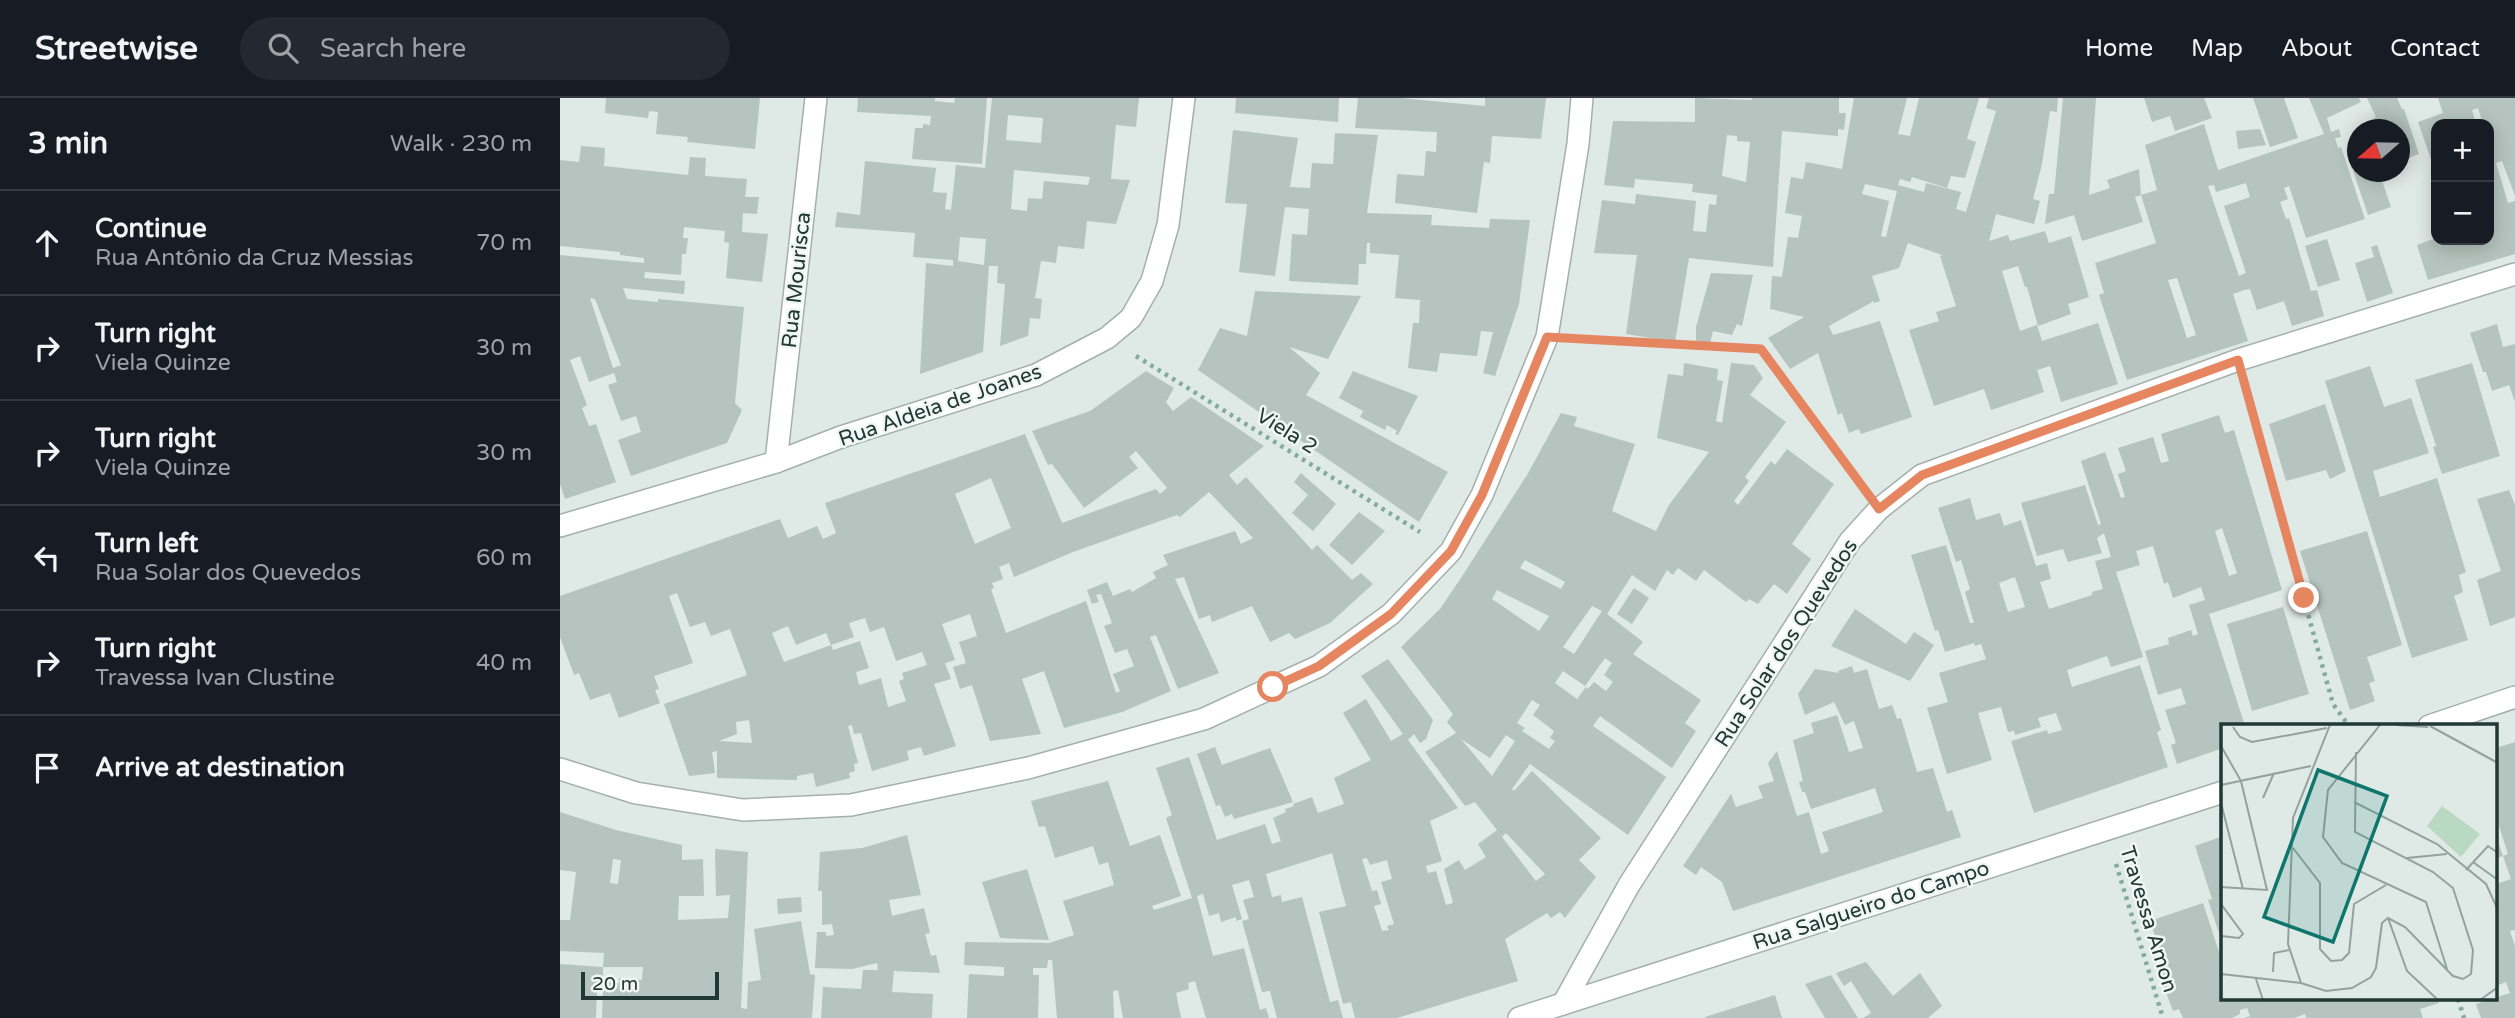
<!DOCTYPE html>
<meta charset="utf-8">
<style>
body{margin:0;font-family:"Varela Round",sans-serif;background:#242831;color:#f1f3f6}
.controls{position:absolute;right:21px;top:21px;display:grid;overflow:hidden;border-radius:14px;box-shadow:0 4px 18px #0003}
.controls button{width:63px;height:63px;display:grid;place-items:center;padding:0;border:0;border-bottom:2px solid #363941;background:#171b24;color:#f1f3f6;font:35px sans-serif}
.compass{position:absolute;left:1787px;top:21px;width:63px;height:63px;border-radius:50%;background:#171b24;box-shadow:0 4px 18px #0003;rotate:250deg}
.scale{position:absolute;left:21px;bottom:18px;width:138px;box-sizing:border-box;padding-left:7px;border:4px solid #223833;border-top:0;font-size:19px;line-height:24px;white-space:nowrap;color:#223833;-webkit-text-stroke:5px #eff6f3;paint-order:stroke}
.stop{position:absolute;width:21px;height:21px;margin:-16px;border:5px solid #e68660;border-radius:50%;background:#fff}
.stop.end{background:#e68660;border-color:#fff;box-shadow:0 2px 7px #0008}
.list{margin:0;padding:0;list-style:none}
h2{display:flex;justify-content:space-between;align-items:center;height:91px;margin:0;padding:0 28px;font-size:30px}
h2 small{font-size:23px;font-weight:400;color:#9ea1a6}
.list li{display:grid;grid-template-columns:46px 1fr auto;gap:21px;align-items:center;box-sizing:border-box;height:105px;padding:0 28px;border-top:2px solid #363941}
.list b{display:block;font-size:26px;white-space:nowrap}
.list p{margin:0;font-size:23px;white-space:nowrap;color:#9ea1a6}
.list em{font-size:23px;font-style:normal;color:#9ea1a6}
.icon{flex:none;width:38px;height:38px;fill:none;stroke:currentColor;stroke-width:2;stroke-linecap:round;stroke-linejoin:round}
.map{position:relative;flex:none;width:1955px;height:920px;overflow:hidden}
header{display:flex;align-items:center;gap:42px;box-sizing:border-box;height:98px;padding:0 35px;background:#171b24;border-bottom:2px solid #363941}
header strong{font-size:33px}
nav{display:flex;gap:38px;margin-inline-start:auto;font-size:24px}
.search{width:490px;height:63px;background:#242831;display:flex;align-items:center;gap:18px;box-sizing:border-box;padding:0 24px;border-radius:38px;color:#9ea1a6;font-size:26px}
main{display:flex}
aside{flex:1;background:#171b24}
.map>svg:first-child{display:block}
.building{fill:#b5c4be;fill-rule:evenodd}
.lines{fill:none;stroke-linecap:round;stroke-linejoin:round}
.minor-casing{stroke:#a3b0ac;stroke-width:24}
.path{stroke:#82aa9f;stroke-width:4.5;stroke-dasharray:3.5 5;stroke-linecap:butt}
.minor{stroke:#fff;stroke-width:21}
.route{stroke:#e68660;stroke-width:9}
.labels{text-anchor:middle;stroke-width:5;stroke-linejoin:round;paint-order:stroke}
.street-label{font-size:21px;fill:#223833;stroke:#eff6f3}
.inset-road{fill:none;stroke:#93a29e;stroke-width:2}
.view{fill:#0f766e;fill-opacity:0.15;stroke:#0f766e;stroke-width:3.5}
.inset-edge{fill:none;stroke:#223833;stroke-width:3.5}
</style>
<header>
<strong>Streetwise</strong>
<div class="search"><svg class="icon" aria-label="search" viewBox="0 0 24 24"><circle cx="10" cy="10" r="6"/><path d="M15 15l6 6"/></svg>Search here</div>
<nav><a>Home</a><a>Map</a><a>About</a><a>Contact</a></nav>
</header>
<main>
<aside>
<h2>3 min<small>Walk · 230 m</small></h2>
<ul class="list">
<li><svg class="icon" aria-label="ahead" viewBox="0 0 24 24"><path d="M12 20V5M6 11l6-6 6 6"/></svg><div><b>Continue</b><p>Rua Antônio da Cruz Messias</p></div><em>70 m</em></li>
<li><svg class="icon" aria-label="right" viewBox="0 0 24 24"><path d="M7 20v-9h11M14 6l5 5-5 5"/></svg><div><b>Turn right</b><p>Viela Quinze</p></div><em>30 m</em></li>
<li><svg class="icon" aria-label="right" viewBox="0 0 24 24"><path d="M7 20v-9h11M14 6l5 5-5 5"/></svg><div><b>Turn right</b><p>Viela Quinze</p></div><em>30 m</em></li>
<li><svg class="icon" aria-label="left" viewBox="0 0 24 24"><path d="M17 20v-9H6M10 6l-5 5 5 5"/></svg><div><b>Turn left</b><p>Rua Solar dos Quevedos</p></div><em>60 m</em></li>
<li><svg class="icon" aria-label="right" viewBox="0 0 24 24"><path d="M7 20v-9h11M14 6l5 5-5 5"/></svg><div><b>Turn right</b><p>Travessa Ivan Clustine</p></div><em>40 m</em></li>
<li><svg class="icon" aria-label="arrive" viewBox="0 0 24 24"><path d="M6 21V4h12l-3 4 3 4H6"/></svg><div><b>Arrive at destination</b></div></li>
</ul>
</aside>
<div class="map">
<svg width="1955" height="920" viewBox="0 0 1955 920">
<rect width="100%" height="100%" fill="#dfe9e5"/>
<g class="building">
<path d="M46,0h154l-5,51 -68,-7 1,-5 -32,-3 2,-22 -9,-1 -1,7 -43,-5z"/>
<path d="M298,0h77v3l19,2 1,-5h32l-5,66 -70,-5 3,-31h8v-4l7,1 1,-9 -74,-4z"/>
<path d="M432,0h147l-3,29 -20,-2 -5,54 19,1 -14,44 -29,-3 -3,28 -26,-3 -2,17 -15,-2 -6,37 7,1 -2,20 -10,-1 -2,18 -28,10 5,-62 -8,-1 1,-17h-9l-6,86 -63,22 6,-111 27,3v-6l-40,-3 2,-24 -80,-6 2,-15 23,3 5,-54 71,7 -3,24 14,1 -2,16 6,1 5,-45 29,3zM448,17l35,3 -2,25 -35,-3zM454,72l76,7 -2,8 -44,-4 -2,18 -14,-1 -1,13 -16,-2zM400,139l26,2 -2,26 -26,-4z"/>
<path d="M676,0h103l-1,24 -103,-9z"/>
<path d="M798,0h43l84,8v-8h61l-5,41 -49,-3 -2,27 -6,-1 -7,51 -82,-10 2,-29 27,2 2,-25 10,1 1,-20 -82,-4z"/>
<path d="M1135,0l57,2v-2h87v15h7l-2,17 -6,-1v7l-56,-5 -9,136 -84,-9 -14,84 -49,-8 11,-79 -43,-2 8,-53 33,4 1,-10 60,7 -3,30 13,1 3,-28 7,1 1,-10 -25,-3 1,-8 -58,-5 -1,9 -30,-3 9,-64 82,1zM1167,37l10,1v5l13,1 -4,40 -24,-6z"/>
<path d="M1294,0h53l-9,36 12,2 9,-38h60l-12,41 9,3 -11,36 -14,-2 -4,12 -35,-11 -2,5 -10,-3 -2,6 26,7 2,-9 35,9 -5,17 10,3 30,-101 -10,-3 3,-10h69l-1,14 -7,-1 -8,53 -9,35 7,2 -6,23 -38,-10 -7,27 19,-6 2,6 35,-10 4,12 22,-7 18,61 -21,7 3,10 -33,12 -11,-39h-2l-7,-21 -16,5 18,60 17,-6 5,16 56,-18 20,61 -57,18 -11,-36 -13,4 7,22 -53,18 -7,-21 -50,17 -25,-76 30,-9 -3,-9 20,-6 -16,-50 2,-1 -34,-12 -9,25 -27,8 8,25 -6,2v-2l-45,25 4,9 47,-14 32,96 -51,17 -2,-5 -10,4 -7,-20 -4,2 -20,-62 -28,16 -22,-31 36,-21 -34,-8 2,-33 10,1 6,-40 10,1 4,-22 -17,-3 6,-36 12,2 3,-17 36,7zM1305,86l32,7 -11,46 -5,-1 8,-35 -27,-7z"/>
<path d="M1503,0h33l-7,97 21,-7 -3,-8 32,-11 2,26 -6,2 8,25 -61,19 -8,-26 -29,9 4,-30h5z"/>
<path d="M1584,0h60l8,20 -37,13 -5,-15 -18,6z"/>
<path d="M1693,0h31l14,40 -28,9z"/>
<path d="M1749,0h50l2,4 -34,16 4,14 8,-3 2,8 -6,1 3,10 3,-1 24,72 -59,19 -17,-52 -5,2 4,11 -8,3 6,17 3,-1 22,73 6,-1 7,26 -32,10 -8,-25 -27,9 -7,-21 -6,1 -11,4 15,47 -121,39 -28,-85 5,-2 -9,-30 61,-20 -15,-48 16,-5 -12,-45 59,-21 14,46 106,-36zM1686,85l4,14 -26,9 22,67 -7,3 -31,-90 6,-1 2,7zM1617,180l19,57 -9,3 -19,-58z"/>
<path d="M1807,0h30l5,11h2l15,45 -19,7v-31h-23l-3,-12 2,-1z"/>
<path d="M1878,0h77v98l-13,-35 -6,2 12,40 7,-2v53l-87,26 -11,-35 19,-7 53,2v-116h-6l-5,-16 -6,2 4,14h-40v50l-18,-52 25,-9z"/>
<path d="M1700,31l6,16 -28,4 -2,-18z"/>
<path d="M673,32l65,8 -8,49 20,1 2,-25 21,1 2,-31 43,2 -11,78 65,2 -1,10 58,3 1,-9 40,1 -11,84 -24,72 -12,-3 10,-41 -12,-1 -4,25 -37,-3 -3,19 -29,-4 5,-45h6l1,-23 -25,-2 4,-43 -29,-2v-10h-3l-1,21h-7l-1,21 -69,-4 3,-47 15,1 2,-26 -24,-2 -10,69 -36,-4 8,-68 -22,-1z"/>
<path d="M1797,39v35h22l12,35 -23,8 -22,-65 7,-2 -3,-9z"/>
<path d="M21,48l24,2 -1,18 84,9 2,-18 16,1 -1,18 42,3 -2,18h14l-2,17 -14,-1 -1,19 26,2 -6,48 -36,-4 3,-35 -5,-1 1,-11 -41,-4 -1,11h5l-2,16h-4l-1,21 -36,-3 -1,6 41,3 -1,13 -61,-6 4,11 31,3v-3l86,8 -9,96 7,7 -15,33 -96,33 -13,-36 23,-8 -5,-16 -15,5 -13,-36 9,-3 -3,-9 -25,9 -9,-26 -10,4 17,45 -5,3 7,18 7,-2 20,58 -51,17 -5,-15v-229l84,8v-5l-24,-3v-3l-60,-6v-86l19,2zM30,200l5,1 26,66 -8,3z"/>
<path d="M1767,141l13,41 -22,7 -13,-41z"/>
<path d="M1817,147l16,48 -26,9 -12,-39 19,-6 -3,-10z"/>
<path d="M1151,175l42,2 -11,51 -5,-2 -5,11 -19,-4 -3,12 -14,-2v-14z"/>
<path d="M695,193l106,5 -33,63 -39,-12 31,26 -14,22 142,77 -29,50 -221,-152 22,-42 27,8z"/>
<path d="M1937,226l6,23 12,-3v58l-6,-17 -17,6 -6,-19h-3l-13,-39z"/>
<path d="M1124,265l34,6 -1,11 6,1 -7,40 6,2 9,-60 23,2 9,13 -13,17 36,27 -41,55 4,4 -15,20 4,4 33,-44 4,4 12,-16 47,35 -42,60 19,15 -24,35 -13,-10 -16,20 -9,-5 -3,3 -42,-32 -8,11 -18,-13 -5,7 -6,-5 -12,21 -23,-16 -25,39 36,28 -10,12 68,46 -16,23 11,8 -24,37 -72,-52 -7,10 73,51 -38,58 -98,-71 -18,25 2,2 18,-20 69,67 -22,22 17,17 -31,41 -5,-6 -9,6 -4,-5 -42,26 13,42 -121,37h-42l-4,-16 -8,2 -24,-92 27,-6 -14,-53 -66,21 6,23 9,-2 1,7 20,-5 28,105 8,-2 5,18h-66l-7,-27 -8,1 -20,-71 7,-2 -6,-19 11,-3 -5,-17 -17,5 10,34 -6,2v-4l-15,5 -2,-9 -10,3 -6,-22 -6,2 16,60 31,-8 16,62 6,-2 3,10h-63l-11,-37 -7,2 1,6 -13,4 5,25h-58l-5,-28 -5,1 1,27h-57l-5,-58h-4l-1,8h-14v7h6l-1,43h-71l2,-44 35,2v-9l-40,-2 1,-23 84,1 25,-8 -11,-34 51,-16 -6,-23 -9,3 -6,-19 -38,12 -10,-32 -6,1 -8,-26 77,-20 22,65 30,-11 21,61 -29,10 2,4 38,-12 -26,-80 6,-3 -16,-47 33,-11 28,83 48,-16 7,20 9,-3 -8,-23 13,-6 -1,-3 9,-3 -1,-2 19,-7 6,16 26,-9 -10,-26 37,-18 -28,-47 23,-14 25,42 12,-7 -42,-58 27,-17 45,61 -7,19 -6,4 -6,-9 -6,6 50,68 -28,13 12,40 -16,5 2,7 8,-2 10,34 7,-2 -9,-34 15,-9 6,10 21,-13 -8,-13 19,-14 -22,-28 -10,4 -40,-54 31,-19 -9,-11 6,-8 -52,-67 39,-38 21,-31 66,-103 34,-62 16,4 -3,9 61,18 -23,67 44,20 13,-26 40,-53 -52,-14 11,-64 15,2zM965,462l40,22 -4,7 -41,-21zM937,492l52,26 -10,15 -47,-32zM1032,508l10,5 -28,43 -11,-7zM1045,560l7,5 -8,12 9,7 -7,9 -12,-9 -6,7 -2,-2 -9,12 -22,-16 8,-12 22,15zM972,602l8,5 -7,10 21,16 -4,7 5,3 -6,8 -27,-18 3,-3 -8,-5zM946,637l9,6 -23,35 -31,-37 29,19zM946,735l39,41 -9,7 -34,-44zM807,760l3,7 17,-5 5,19 -11,3 13,42 -7,2 2,4 -7,1 -8,-25 7,-2 -4,-14 -5,1 -10,-32z"/>
<path d="M1912,265l28,93 -58,18 -9,-27 3,-1 -21,-66z"/>
<path d="M1810,268l14,41 27,-9 18,55 -56,18 7,26 57,-19 29,94 -7,3 4,17 -9,4 14,44 -56,18 -87,-277z"/>
<path d="M586,273l28,17 -8,14 7,9 18,-14 73,49 -35,29 8,10 9,-8 66,73 5,-5 35,35 9,-7 12,11 -43,39 -35,16 -6,-6 -19,9 -18,-36 -40,16 -2,-7 -11,4 -15,-42 -9,2 44,94 -41,16 -22,-54 -6,2 21,54 -49,21 -58,16 -20,-57 -22,8 19,55 -51,7 -18,-56 -12,4 -7,-22 13,-4 -7,-21 18,-6 -7,-22 -28,10 13,36 -10,3 6,16 -17,5 22,62 -32,10 -3,-9 -14,4 2,9 -37,11 -11,-38 -7,1 -2,-9 -4,1 10,37 -4,1 1,7 -6,2 1,5 -34,9 -3,-14 -16,3v4l-80,-2v-27l-5,1 3,21 -26,3 -25,-72 83,-29 -17,-46 -19,7 -6,-14 -15,5 -13,-34 -8,3 24,67 -39,13 5,13 -4,1 5,13 -41,15 -9,-25 -20,7 -11,-27 -5,2 -14,-38v-41l220,-77 8,19 29,-12 6,13 13,-6 -11,-30 200,-69 37,89 94,-34 4,5 7,-6 -31,-37 -7,6 9,11 -54,40 -32,-44 -4,1 -16,-34 58,-20zM431,380l20,50 -36,16 -20,-50zM649,394l44,46 -12,6 -6,-13 -72,24 5,10 -15,7 3,6 -24,14 -2,-3 -17,7 -6,-14 -20,8 5,14 7,-2 -3,-7 5,-1 11,29 -8,3 11,27 12,-4 7,17 -21,8 7,17 -4,2 -30,-92 -80,32 -15,-44 3,-1 -2,-5 11,-4 -4,-12 10,-4 5,14 59,-25 104,-37 3,2zM305,520l5,14 14,-5 12,34 26,-9 5,13 -25,8 2,6 -5,2 7,20 -18,6 -7,-29 -22,7 -3,-13 13,-4 -9,-27 -27,9 -2,-5 -47,17 -12,-29 16,-7 8,19 30,-12 5,12 23,-8 -5,-14zM189,622l3,23 -33,-2 18,-7 -1,-12z"/>
<path d="M793,273l65,25 -20,39 -3,-1 2,-3 -10,-6 -2,5 -25,-13 3,-6 -24,-13z"/>
<path d="M1765,306l21,67 -16,8 -4,-9 -40,11 -17,-57z"/>
<path d="M1659,317l6,18 9,-3 48,160 -73,24 36,112h-22v22l-46,16 -6,-19 5,-2 -11,-33 21,-6 -5,-16 -23,7 -13,-44 24,-7 -1,-6 23,-8 2,6 5,-2 -9,-29 16,-5 -4,-13 -28,11 -5,-16 -4,2 -11,-38 -17,5 4,14 -24,7 27,85 -32,10 -4,-11 -40,14 5,17 68,-22 21,65 -4,2 11,35 -134,46 -23,-72 36,-11 1,4 14,-4 -6,-17 -18,5 3,9 -26,8 -1,-4 -6,1 -7,-25 -23,6 14,47 -45,14 -20,-66 21,-6 -9,-29 47,-14 -5,-15 -6,2 -1,-3 -29,9 -7,-22 -3,1 -24,-76 35,-10 24,78h4l-9,-31 5,-3 -9,-29 -5,2 -18,-54 32,-10 6,22 24,-7 4,13 17,-6 15,46 11,-3 4,16 -11,3 9,27 43,-14v-3l11,-3 -8,-28 16,-4 -7,-24 -7,5 5,15 -34,9 -5,-13 -26,7 -16,-53 64,-18 13,40 3,-1 -20,-63 24,-9 16,46 4,-1 -7,-23 8,-3 -8,-23 35,-11 8,26 8,-2 -8,-27zM1662,430l15,45 -8,3 -14,-45zM1455,479l10,30 -17,5 -9,-29z"/>
<path d="M741,375l35,31 -23,27 -21,-18 16,-18 -14,-13z"/>
<path d="M1949,392l6,15v112l-25,9 -13,-46 24,-9 -24,-72z"/>
<path d="M799,414l26,19 -33,34 -23,-20z"/>
<path d="M1807,433l35,114 -35,12 8,24 -6,2 6,18 -25,9 -50,-159z"/>
<path d="M1074,490l15,10 -17,26 -15,-10z"/>
<path d="M1723,509l26,87 -57,17 -25,-87z"/>
<path d="M1295,511l51,35 8,-12 20,13 -24,36 -79,-35z"/>
<path d="M1292,568l2,7 13,-4 12,40 13,-4 5,14 4,-1 16,54 16,-4 14,44 5,-2 9,27 -228,74 -11,-29 -21,-15 -5,8 -13,-9 48,-72 5,13 27,-9 -5,-12 16,-5 -6,-18 9,-12 20,65 12,-4 12,42 8,-3 -7,-19 61,-20 -8,-24 -64,21 -6,-17h-3l-3,-10 4,-1 -10,-41 21,-7 -3,-10 26,-8 12,37 14,-4 -9,-27 -9,4 -11,-23 -29,13 -7,-21 17,-25 24,4 -1,-2z"/>
<path d="M1955,644v188l-5,1 5,15v72h-34l-5,-14 34,-11 -4,-11 -10,4v-102l15,-5 -8,-23 -7,2v-22l7,20 5,-2 -12,-37v-69z"/>
<path d="M655,649l7,18 48,-17 23,54 -59,17 -2,-5 -7,3 -5,-12 -4,1 -19,-52z"/>
<path d="M0,714l56,18 66,15v15l21,-1 1,37h-25l-1,24 50,-2 2,-23 -14,1 -1,-47 33,3 -7,156 6,1 1,-27 13,-2 -7,-51 47,-8 9,53 5,1 -3,43h-210l1,-29 -6,-1 -1,30h-36v-54l43,3v15l16,1v-5l23,2 1,-13h-40l1,-14 -44,-2v-31h10l6,-48 -16,-2zM53,761l8,1 -3,24 -8,-1z"/>
<path d="M347,737l14,60 -32,5 3,16 32,-8 6,25 -5,1 6,22 5,-1 4,18 -46,-2 -2,21 41,2 -1,24h-111l2,-31 38,2 2,-19h15l-1,-7 -25,6 -37,-1 2,-36h9v4l8,-1 -2,-11 -10,1v-34h-4l2,-39 42,-4z"/>
<path d="M1663,738v106h-1l-14,-42 4,-1 -17,-53z"/>
<path d="M467,771l22,71 -49,-2 -18,-56z"/>
<path d="M241,799l1,15 -24,2 -1,-15z"/>
<path d="M1643,805l20,61v35h37l1,3 10,-3h166l2,4 -19,6 3,9h-117l-1,-4 -11,4h-50l6,-2 -3,-8 -7,2v4l-8,4h-49l-4,-9 -6,2 -15,-40 8,-2 -16,-48z"/>
<path d="M1306,864l27,34 27,-23 22,33 -14,12h-65l8,-5 -20,-32 -7,5 -8,-13z"/>
<path d="M1271,877l27,43h-33l-20,-34z"/>
<path d="M1215,897l7,23h-77v-1z"/>
</g>
<g class="lines">
<defs>
<g id="minor">
<path d="M216,364l40,-364"/>
<path d="M0,428l216,-64 65,-25 195,-62 71,-37 24,-20 21,-37 16,-56 16,-127"/>
<path d="M1869,628l86,-29"/>
<path d="M0,671l76,24 107,17 108,-5 177,-37 176,-49 115,-53 72,-52 60,-63 31,-56 65,-158 31,-193 4,-46"/>
<path d="M1003,906l66,-119 221,-344 29,-32 43,-34 316,-115 277,-86"/>
<path d="M959,920l704,-226"/>
</g>
</defs>
<use href="#minor" class="minor-casing"/>
<g class="path">
<path d="M1020,241l181,10 99,134"/>
<path d="M576,258l284,176"/>
<path d="M1687,296l86,310 16,22"/>
<path d="M1556,766l47,154"/>
<path d="M1898,901l6,19"/>
</g>
<use href="#minor" class="minor"/>
</g>
<g class="lines">
<path class="route" d="M713,589l46,-21 72,-52 60,-63 31,-56 65,-158 214,12 118,160 43,-34 316,-115 66,238"/>
</g>
<g class="labels">
<g class="street-label">
<text transform="translate(236 182) rotate(-84)" y="7">Rua Mourisca</text>
<text transform="translate(380 307) rotate(-19)" y="7">Rua Aldeia de Joanes</text>
<text transform="translate(727 333) rotate(32)" y="7">Viela 2</text>
<text transform="translate(1226 545) rotate(-57)" y="7">Rua Solar dos Quevedos</text>
<text transform="translate(1311 807) rotate(-18)" y="7">Rua Salgueiro do Campo</text>
<text transform="translate(1589 821) rotate(73)" y="7">Travessa Amon</text>
</g>
</g>
<g transform="translate(1661 626)">
<rect width="276" height="276" fill="#dfe9e5"/>
<path d="M221,82l38,28 -19,23 -34,-31z" fill="#bad9c3"/>
<path class="inset-road" d="M159,1l-52,65 -5,47 19,26 84,39 21,67M175,1l32,2M209,2l68,37M12,3l7,10 12,5 75,-14M0,22l20,35 26,109 -46,-3M0,61l90,-19M42,74l11,-25M133,78l83,42 49,40 12,26M0,79l22,86M72,124l27,35v66l11,12 11,-1 7,-7 5,-49 32,-19M186,134l40,-4M252,138l25,18M245,146l22,-24 10,7M0,180l22,30 -4,4 -18,-2M167,194l19,53 31,29M52,248l1,-19 15,-3M0,250l80,9 25,8 26,-3 19,-11 5,-9 6,-45 6,-5 17,9 48,49 10,3 8,-5 2,-24 -20,-62 -20,-16 -78,-40 1,-80M35,255l7,21M80,259l-13,-39 5,-126 37,-93M259,276l18,-13"/>
<path class="view" d="M97,46l69,26 -54,146 -69,-25z"/>
<rect width="276" height="276" class="inset-edge"/>
</g>
</svg>
<div class="controls">
<button>+</button>
<button>−</button>
</div>
<svg class="compass" viewBox="-18 -18 36 36"><path d="M0-13l5 13h-10z" fill="#e53935"/><path d="M0 13l5-13h-10z" fill="#9ea1a6"/></svg>
<div class="scale">20 m</div>
<div class="stop" style="left:713px;top:589px"></div>
<div class="stop end" style="left:1744px;top:500px"></div>
</div>
</main>
